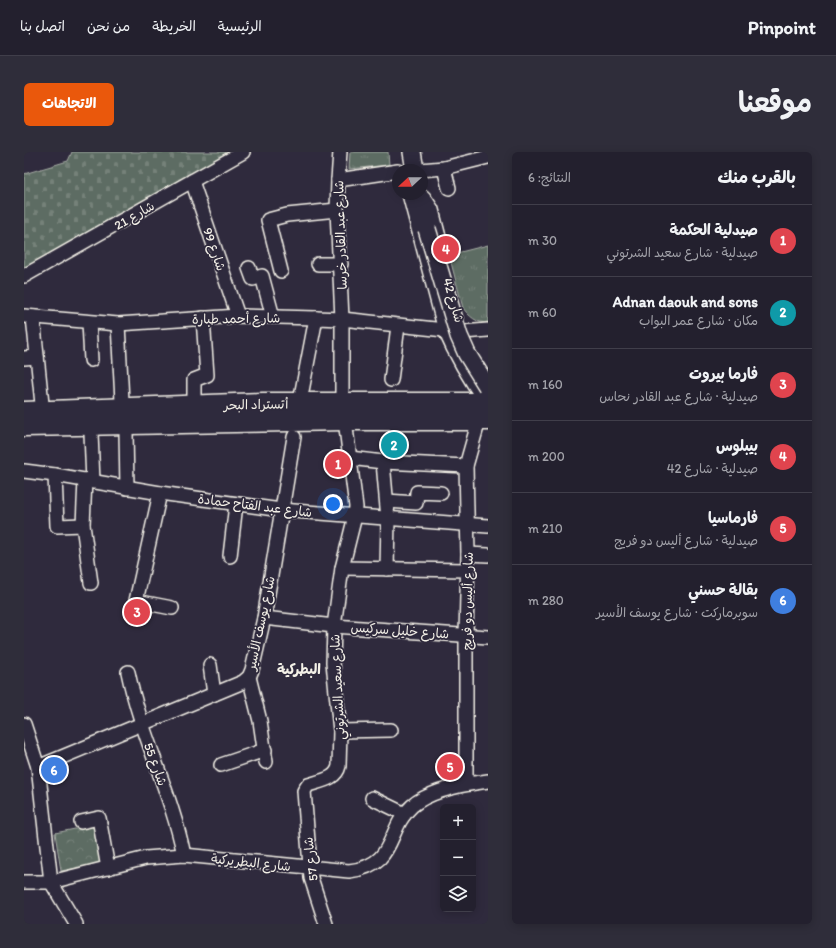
<!DOCTYPE html>
<html lang="ar">
<meta charset="utf-8">
<style>
body{margin:0;font-family:Itim,"Playpen Sans Arabic",sans-serif;background:#2f2d3a;color:#f1f3f6;direction:rtl}
.controls{position:absolute;right:12px;bottom:12px;display:grid;overflow:hidden;border-radius:6px;box-shadow:0 2px 10px #0003}
.controls button{width:36px;height:36px;display:grid;place-items:center;padding:0;border:0;border-bottom:1px solid #403e4a;background:#23202e;color:#f1f3f6;font:20px sans-serif}
.compass{position:absolute;left:368px;top:12px;width:36px;height:36px;border-radius:50%;background:#23202e;box-shadow:0 2px 10px #0003;rotate:248deg}
.you{position:absolute;left:309px;top:352px;width:14px;height:14px;margin:-10px;border:3px solid #fff;border-radius:50%;background:#1a73e8;box-shadow:0 0 0 6px #1a73e833}
.badge{display:grid;place-items:center;width:26px;height:26px;border-radius:50%;background:#ea580c;color:#fff;font-size:13px;font-weight:700}
.pin{position:absolute;translate:-50% -50%;border:2px solid #fff;box-shadow:0 1px 4px #0006}
.list{margin:0;padding:0;list-style:none}
h2{display:flex;justify-content:space-between;align-items:center;height:52px;margin:0;padding:0 16px;font-size:17px}
h2 small{font-size:13px;font-weight:400;color:#a3a3aa}
.list li{display:grid;grid-template-columns:26px 1fr auto;gap:12px;align-items:center;box-sizing:border-box;height:72px;padding:0 16px;border-top:1px solid #403e4a}
.list b{display:block;font-size:15px;white-space:nowrap}
.list p{margin:0;font-size:13px;white-space:nowrap;color:#a3a3aa}
.list em{font-size:13px;font-style:normal;color:#a3a3aa}
.icon{flex:none;width:22px;height:22px;fill:none;stroke:currentColor;stroke-width:2;stroke-linecap:round;stroke-linejoin:round}
.map{position:relative;flex:none;width:464px;height:772px;overflow:hidden;direction:ltr;border-radius:6px}
header{display:flex;align-items:center;gap:24px;box-sizing:border-box;height:56px;padding:0 20px;background:#23202e;border-bottom:1px solid #403e4a}
header strong{font-size:19px}
nav{display:flex;gap:22px;margin-inline-start:auto;font-size:14px}
.intro{display:flex;align-items:center;justify-content:space-between;box-sizing:border-box;height:96px;padding:0 24px}
h1{margin:0;font-size:28px}
.button{padding:10px 18px;border-radius:6px;background:#ea580c;color:#fff;font-size:14px;font-weight:700}
main{display:flex;gap:24px;padding:0 24px}
aside{flex:1;background:#23202e;border-radius:6px;box-shadow:0 2px 10px #0003}
.map>svg:first-child{display:block}
.grass{fill:url(#grass-tufts);stroke:#a8aea6}
.forest{fill:url(#forest-crowns);stroke:#a8aea6}
.cemetery{fill:url(#cemetery-stones);stroke:#a8aea6}
.lines{fill:none;stroke-linecap:round;stroke-linejoin:round}
.minor-casing{stroke:#f4f1e8;stroke-width:16}
.major-casing{stroke:#f4f1e8;stroke-width:20}
.highway-casing{stroke:#f4f1e8;stroke-width:23}
.minor{stroke:#2f2a3d;stroke-width:13}
.major{stroke:#2f2a3d;stroke-width:17}
.highway{stroke:#2f2a3d;stroke-width:20}
.major-bridge-casing{stroke:#f4f1e8;stroke-width:20;stroke-linecap:butt}
.major-bridge{stroke:#2f2a3d;stroke-width:17}
.labels{text-anchor:middle;stroke-width:3.5;stroke-linejoin:round;paint-order:stroke}
.street-label{font-size:13px;fill:#f4f1e8;stroke:#2f2a3d}
.neighbourhood-label{font-size:14px;font-weight:bold;fill:#f4f1e8;stroke:#2f2a3d}
</style>
<header>
<strong>Pinpoint</strong>
<nav><a>الرئيسية</a><a>الخريطة</a><a>من نحن</a><a>اتصل بنا</a></nav>
</header>
<div class="intro"><h1>موقعنا</h1><a class="button">الاتجاهات</a></div>
<main>
<aside>
<h2>بالقرب منك<small>النتائج: 6</small></h2>
<ul class="list">
<li><span class="badge" style="background:#e0444e">1</span><div><b>صيدلية الحكمة</b><p>صيدلية · شارع سعيد الشرتوني</p></div><em>30 m</em></li>
<li><span class="badge" style="background:#0f9aa8">2</span><div><b>Adnan daouk and sons</b><p>مكان · شارع عمر البواب</p></div><em>60 m</em></li>
<li><span class="badge" style="background:#e0444e">3</span><div><b>فارما بيروت</b><p>صيدلية · شارع عبد القادر نحاس</p></div><em>160 m</em></li>
<li><span class="badge" style="background:#e0444e">4</span><div><b>بيبلوس</b><p>صيدلية · شارع 42</p></div><em>200 m</em></li>
<li><span class="badge" style="background:#e0444e">5</span><div><b>فارماسيا</b><p>صيدلية · شارع أليس دو فريج</p></div><em>210 m</em></li>
<li><span class="badge" style="background:#3f7fe0">6</span><div><b>بقالة حسني</b><p>سوبرماركت · شارع يوسف الأسير</p></div><em>280 m</em></li>
</ul>
</aside>
<div class="map">
<svg width="464" height="772" viewBox="0 0 464 772">
<defs>
<pattern id="grass-tufts" width="24" height="20" patternUnits="userSpaceOnUse"><rect width="24" height="20" fill="#5d6c63"/><path d="M3 7l-1-3M5 7V3M7 7l1-3M15 17l-1-3M17 17v-4M19 17l1-3" fill="none" stroke="#758179"/></pattern>
<pattern id="forest-crowns" width="20" height="18" patternUnits="userSpaceOnUse"><rect width="20" height="18" fill="#5d6c63"/><path d="M2 6a3 3 0 1 1 6 0M12 15a3 3 0 1 1 6 0" fill="none" stroke="#758179"/></pattern>
<pattern id="cemetery-stones" width="16" height="16" patternUnits="userSpaceOnUse"><rect width="16" height="16" fill="#5d6c63"/><path d="M2 7V4a2 2 0 0 1 4 0v3zM10 15v-3a2 2 0 0 1 4 0v3z" fill="#758179"/></pattern>
</defs>
<rect width="100%" height="100%" fill="#2f2a3d"/>
<filter id="ink" filterUnits="userSpaceOnUse"><feTurbulence type="fractalNoise" baseFrequency=".025" numOctaves="2"/><feDisplacementMap in="SourceGraphic" scale="8" xChannelSelector="R" yChannelSelector="G"/><feConvolveMatrix kernelMatrix="1 2 1 2 8 2 1 2 1" color-interpolation-filters="sRGB"/></filter>
<g filter="url(#ink)">
<g class="grass">
<path d="M326,0h38l1,13 -40,4z"/>
<path d="M464,93v77c-10,3 -20,-7 -25,-14l-14,-53z"/>
</g>
<path class="forest" d="M71,673l7,38 -41,8 -6,-38z"/>
<path class="cemetery" d="M48,0h157l-205,117v-95l44,-13z"/>
<g class="lines">
<defs>
<g id="minor">
<path d="M316,0l-2,28 -1,30 5,109v85"/>
<path d="M420,16l5,20"/>
<path d="M396,18l24,-2 44,-11"/>
<path d="M314,28l60,-9"/>
<path d="M168,29l46,135"/>
<path d="M294,112h23"/>
<path d="M225,116l4,11 9,-3 11,41"/>
<path d="M257,119l-13,-51 19,-5 50,-5"/>
<path d="M0,124l219,-124"/>
<path d="M0,164l94,8 120,-8 78,2 26,1 121,13 25,-2"/>
<path d="M9,165l9,87"/>
<path d="M65,170l2,38"/>
<path d="M94,172l4,77"/>
<path d="M0,206l13,-1"/>
<path d="M367,228l7,-54"/>
<path d="M277,244l15,-78"/>
<path d="M170,248v-20l13,-5 -4,-57"/>
<path d="M102,280l1,56"/>
<path d="M67,281l2,49"/>
<path d="M326,306l33,4 83,4"/>
<path d="M359,310l5,57 -1,50"/>
<path d="M0,319l31,4 105,18 121,17 207,16"/>
<path d="M31,323l2,51 26,-1"/>
<path d="M61,328l-2,45 8,58"/>
<path d="M136,341l-24,108 36,7"/>
<path d="M363,349l29,2 1,-11 24,1"/>
<path d="M444,402l20,1"/>
<path d="M206,404l6,-52"/>
<path d="M318,416l125,2"/>
<path d="M240,466l70,8 154,11"/>
<path d="M186,513l4,29"/>
<path d="M104,520c13,63 43,120 56,183"/>
<path d="M225,525l11,44 6,41"/>
<path d="M0,572l14,43 13,115 25,42"/>
<path d="M316,579l51,-1"/>
<path d="M197,613l44,-15"/>
<path d="M14,615l205,-85 6,-5 3,-7 12,-52 30,-181"/>
<path d="M442,632v-149l2,-81 -2,-88 13,-46"/>
<path d="M348,646l33,16"/>
<path d="M57,670l18,-4 9,50"/>
<path d="M0,730h27l95,-24 38,-3 165,16c49,-6 36,-41 63,-65 18,-16 53,-22 76,-25"/>
<path d="M302,772l-15,-46 -7,-87 4,-6c11,-4 28,-5 31,-19l1,-35 -7,-68 1,-37 8,-58 13,-52 1,-9 -11,-87"/>
</g>
<g id="major">
<path d="M388,0l3,18"/>
<path d="M387,42l36,136c11,26 25,49 41,72"/>
<path d="M398,46l8,12 9,35"/>
</g>
<g id="highway">
<path d="M0,260l239,-9h225"/>
<path d="M0,274l321,-6h143"/>
</g>
</defs>
<use href="#minor" class="minor-casing"/>
<use href="#major" class="major-casing"/>
<use href="#highway" class="highway-casing"/>
<use href="#minor" class="minor"/>
<use href="#major" class="major"/>
<use href="#highway" class="highway"/>
<defs>
<path id="major-bridge" d="M403,77l32,107 8,18 20,32"/>
</defs>
<use href="#major-bridge" class="major-bridge-casing"/>
<use href="#major-bridge" class="major-bridge"/>
</g>
</g>
<g class="labels">
<g class="street-label">
<text transform="translate(110 63) rotate(-30)" y="5">شارع 21</text>
<text transform="translate(316 83) rotate(-92)" y="5">شارع عبد القادر خرسا</text>
<text transform="translate(191 97) rotate(71)" y="5">شارع 99</text>
<text transform="translate(430 148) rotate(74)" y="5">شارع 42</text>
<text transform="translate(212 166) rotate(-1)" y="5">شارع أحمد طبارة</text>
<text transform="translate(232 252) rotate(-1)" y="5">أتستراد البحر</text>
<text transform="translate(231 353) rotate(7)" y="5">شارع عبد الفتاح حمادة</text>
<text transform="translate(443 449) rotate(-89)" y="5">شارع أليس دو فريج</text>
<text transform="translate(236 471) rotate(-78)" y="5">شارع يوسف الأسير</text>
<text transform="translate(376 478) rotate(4)" y="5">شارع خليل سركيس</text>
<text transform="translate(313 535) rotate(-93)" y="5">شارع سعيد الشرتوني</text>
<text transform="translate(132 612) rotate(70)" y="5">شارع 55</text>
<text transform="translate(286 707) rotate(-97)" y="5">شارع 57</text>
<text transform="translate(227 710) rotate(6)" y="5">شارع البطريركية</text>
</g>
<g class="neighbourhood-label">
<text x="275" y="522">البطركية</text>
</g>
</g>
</svg>
<div class="controls">
<button>+</button>
<button>−</button>
<button><svg class="icon" aria-label="layers" viewBox="0 0 24 24"><path d="M12 4l9 5-9 5-9-5zM3 14l9 5 9-5"/></svg></button>
</div>
<svg class="compass" viewBox="-18 -18 36 36"><path d="M0-13l5 13h-10z" fill="#e53935"/><path d="M0 13l5-13h-10z" fill="#a3a3aa"/></svg>
<div class="you"></div>
<div class="pin badge" style="left:314px;top:312px;background:#e0444e">1</div>
<div class="pin badge" style="left:370px;top:293px;background:#0f9aa8">2</div>
<div class="pin badge" style="left:113px;top:460px;background:#e0444e">3</div>
<div class="pin badge" style="left:422px;top:97px;background:#e0444e">4</div>
<div class="pin badge" style="left:426px;top:615px;background:#e0444e">5</div>
<div class="pin badge" style="left:30px;top:618px;background:#3f7fe0">6</div>
</div>
</main>
